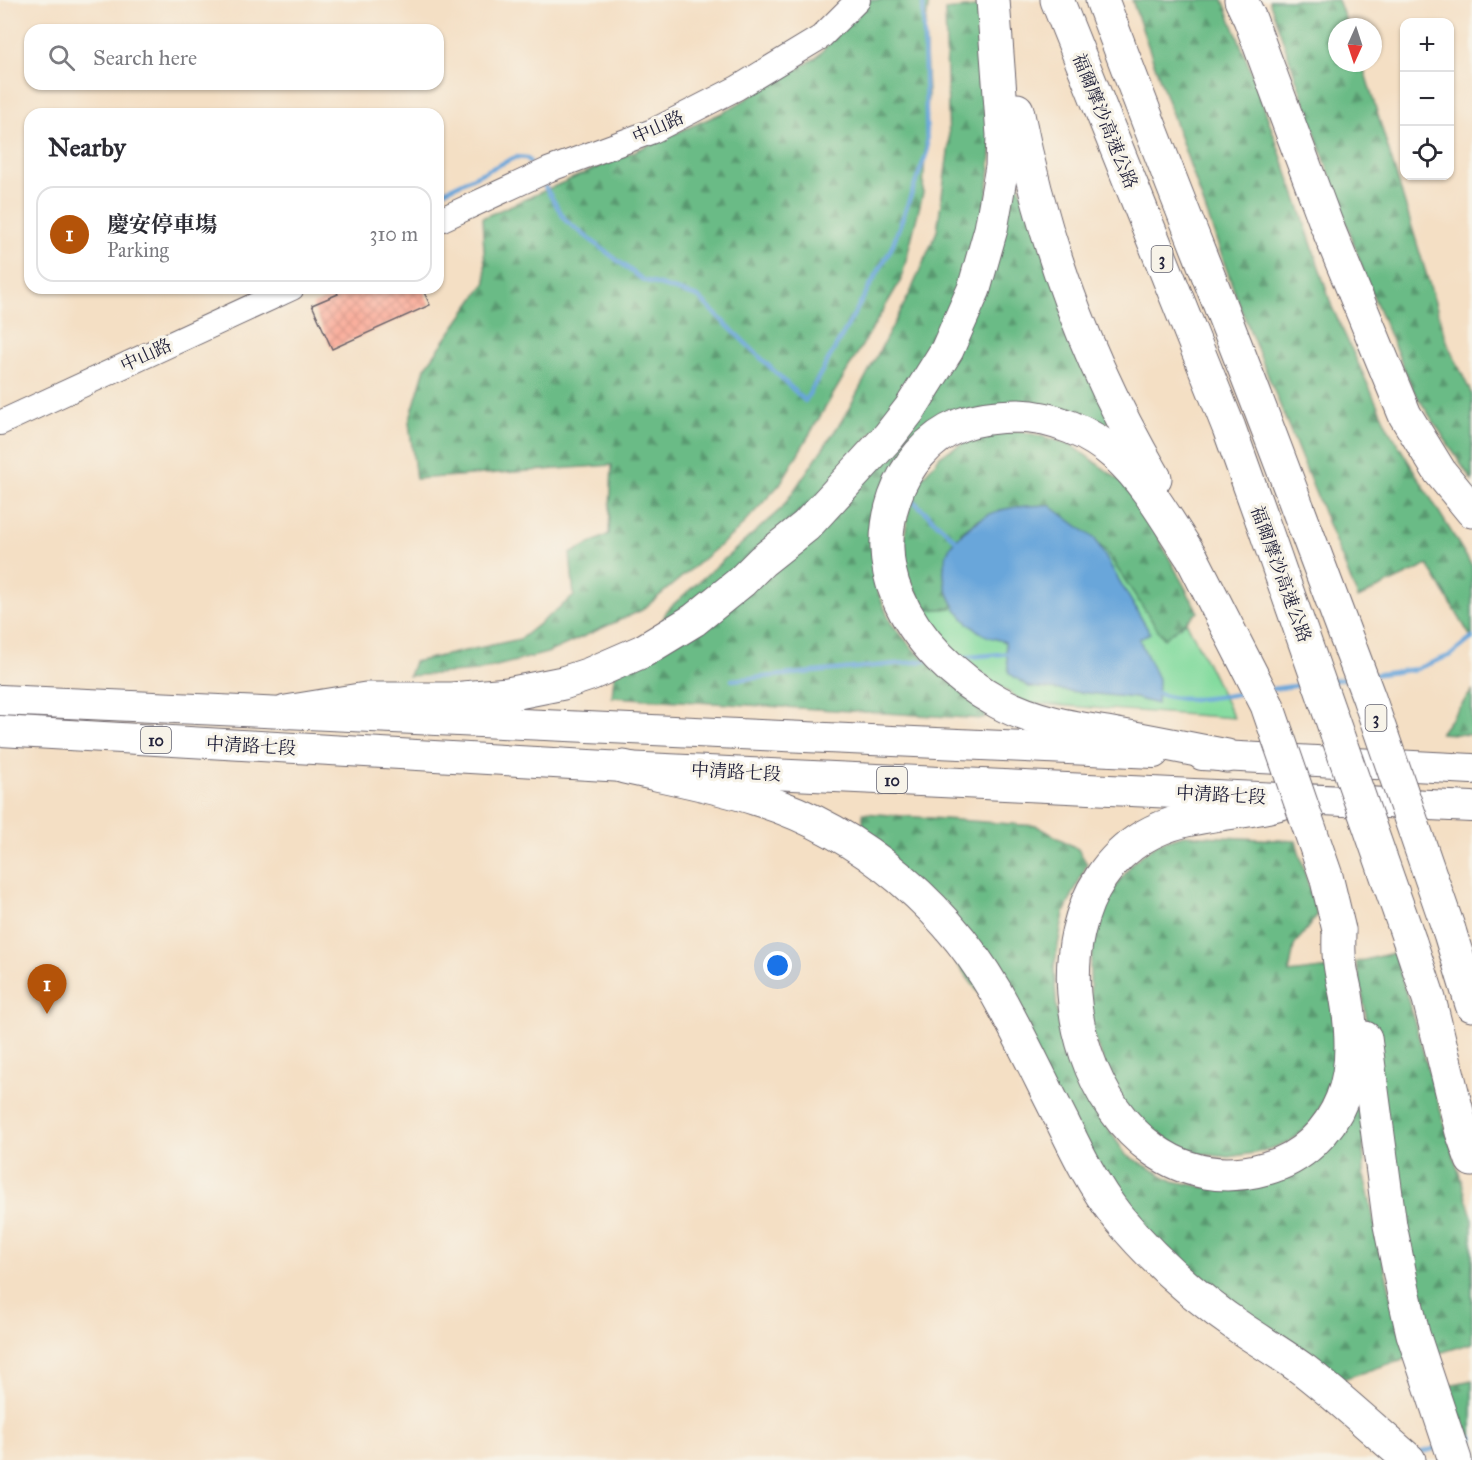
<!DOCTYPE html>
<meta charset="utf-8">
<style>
body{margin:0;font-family:"IM FELL Great Primer","Noto Serif TC",serif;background:#f7f7f7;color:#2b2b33}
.controls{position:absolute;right:18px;top:18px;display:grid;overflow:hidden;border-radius:12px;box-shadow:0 2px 4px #0004}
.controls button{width:54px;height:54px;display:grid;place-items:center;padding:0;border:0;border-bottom:2px solid #e1e1e2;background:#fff;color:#2b2b33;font:30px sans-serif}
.compass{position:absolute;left:1328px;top:18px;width:54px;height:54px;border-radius:50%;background:#fff;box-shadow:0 2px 4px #0004;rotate:183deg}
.you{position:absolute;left:778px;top:966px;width:21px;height:21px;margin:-15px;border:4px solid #fff;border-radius:50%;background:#1a73e8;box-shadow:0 0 0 9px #1a73e833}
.badge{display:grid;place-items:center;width:39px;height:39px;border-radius:50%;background:#b45309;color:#fff;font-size:20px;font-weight:700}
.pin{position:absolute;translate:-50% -50px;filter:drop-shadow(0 2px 3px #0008)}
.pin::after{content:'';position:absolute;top:32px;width:21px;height:18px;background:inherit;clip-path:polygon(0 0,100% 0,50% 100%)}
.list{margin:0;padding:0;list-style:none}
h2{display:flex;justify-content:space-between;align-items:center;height:78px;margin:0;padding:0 24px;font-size:26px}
h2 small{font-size:20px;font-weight:400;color:#7c7c81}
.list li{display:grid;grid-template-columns:39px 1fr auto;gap:18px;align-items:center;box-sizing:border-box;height:96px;margin:0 12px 12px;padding:0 12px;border:2px solid #e1e1e2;border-radius:18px}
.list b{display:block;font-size:22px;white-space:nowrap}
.list p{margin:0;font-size:20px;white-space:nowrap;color:#7c7c81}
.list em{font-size:20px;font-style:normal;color:#7c7c81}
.icon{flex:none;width:33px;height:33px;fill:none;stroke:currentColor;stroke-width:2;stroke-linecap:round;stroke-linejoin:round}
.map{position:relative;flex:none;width:1472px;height:1460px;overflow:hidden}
.search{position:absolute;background:#fff;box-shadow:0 2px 4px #0004;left:24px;top:24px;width:420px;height:66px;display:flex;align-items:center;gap:15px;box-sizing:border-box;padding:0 21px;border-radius:18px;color:#7c7c81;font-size:22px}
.panel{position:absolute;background:#fff;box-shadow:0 2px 4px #0004;left:24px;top:108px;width:420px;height:186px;border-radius:18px}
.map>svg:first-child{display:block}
.grass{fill:#84db9f;stroke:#537e6d;stroke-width:1.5}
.forest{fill:url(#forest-firs);stroke:#466e60;stroke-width:1.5}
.water{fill:#69a6da;stroke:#46648a;stroke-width:1.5}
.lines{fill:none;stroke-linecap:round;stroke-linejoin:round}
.stream{stroke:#69a6da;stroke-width:4.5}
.building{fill:url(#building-cross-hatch)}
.tertiary-casing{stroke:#6c646b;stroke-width:26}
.primary-casing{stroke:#6c646b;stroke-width:32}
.motorway-casing{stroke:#6c646b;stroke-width:35}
.tertiary{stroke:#fff;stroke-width:24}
.primary{stroke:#fff;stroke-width:30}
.motorway{stroke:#fff;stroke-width:33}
.motorway-bridge-casing{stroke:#6c646b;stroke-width:35;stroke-linecap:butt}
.motorway-bridge{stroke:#fff;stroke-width:33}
.labels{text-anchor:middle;stroke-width:6;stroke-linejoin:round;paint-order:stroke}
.shield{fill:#f7f3e8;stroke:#62616f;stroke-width:1.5}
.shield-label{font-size:16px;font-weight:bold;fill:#22223b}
.street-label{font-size:18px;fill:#22223b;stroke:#f7f3e8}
</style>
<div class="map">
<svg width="1472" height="1460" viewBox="0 0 1472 1460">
<defs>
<pattern id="forest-firs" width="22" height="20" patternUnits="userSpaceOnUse" patternTransform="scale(1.5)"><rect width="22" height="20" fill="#6bbb86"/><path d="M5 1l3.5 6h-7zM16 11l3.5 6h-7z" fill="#58986f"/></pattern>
<pattern id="building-cross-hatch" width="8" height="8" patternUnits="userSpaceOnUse" patternTransform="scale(1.5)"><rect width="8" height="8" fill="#faa996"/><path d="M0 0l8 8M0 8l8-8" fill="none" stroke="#d69182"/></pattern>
</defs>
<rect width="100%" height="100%" fill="#f7f3e8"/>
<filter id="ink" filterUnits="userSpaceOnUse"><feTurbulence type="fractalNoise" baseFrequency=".0167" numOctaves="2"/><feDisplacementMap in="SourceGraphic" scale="12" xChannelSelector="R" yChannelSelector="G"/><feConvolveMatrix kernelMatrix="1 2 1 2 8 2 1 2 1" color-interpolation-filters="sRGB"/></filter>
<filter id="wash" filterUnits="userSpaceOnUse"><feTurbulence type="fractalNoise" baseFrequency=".008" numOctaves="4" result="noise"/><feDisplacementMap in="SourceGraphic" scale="24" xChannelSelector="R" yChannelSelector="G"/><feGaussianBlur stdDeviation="1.35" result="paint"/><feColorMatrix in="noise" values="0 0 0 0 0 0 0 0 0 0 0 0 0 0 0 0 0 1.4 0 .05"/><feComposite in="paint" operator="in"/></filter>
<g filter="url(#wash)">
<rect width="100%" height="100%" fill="#f4dfc4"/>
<path class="grass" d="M1013,510l54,11 38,29 59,88 22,-17 48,97 -209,-15 -28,-18 -50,-39 -21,-36 25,-2 4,-45 6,-31 16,-12z"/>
<g class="forest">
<path d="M867,0h62l-4,30 3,64 -5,99 -22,87 -121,204 -43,47 -95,79 -95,43 -70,18 -68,5 5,-14 106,-23 54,-43 -4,-42 39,-20 3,-69 -196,14 -7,-57 16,-54 61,-86 -4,-64 242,-106 92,-54z"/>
<path d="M1132,0h91l30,76 48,136 31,95 56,121 84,138v73l-44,-74 -70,33 -121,-299z"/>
<path d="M1269,0h69l10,27h-11v36h25l85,279 25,53v86l-59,-91 -47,-111z"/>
<path d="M984,6l9,127 -7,77 -37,118 -67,94 -73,83 -150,124 8,-19 115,-102 63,-92 65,-123 27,-62 12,-86 -4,-135z"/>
<path d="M1011,165l100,256 -18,7 -142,-6 -74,119 -2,44 16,38 22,26 75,59 -4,11 -372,-22 2,-21 318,-284z"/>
<path d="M1021,431l49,13 52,38 21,27 55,103 -34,27 -59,-89 -38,-29 -54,-11 -36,10 -16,12 -6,31 8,28 -12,17 -25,2 -19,-34 -2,-41 5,-34 9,-19 22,-27 37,-20z"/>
<path d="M1472,691v44l-32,-2z"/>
<path d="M863,813l174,13 41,23 9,15 -23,49 -10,54 3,46 9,35 32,65 28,42 47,26 31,6 45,-2 102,-84 12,10 1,64 21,95 22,88 -73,24 -144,-104 -86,-98 -41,-74 -200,-269z"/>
<path d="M1184,835l112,6 21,74 -23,31 -5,27 40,-5 10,100 -26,54 -25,21 -28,9 -31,5 -29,-3 -22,-8 -24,-16 -35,-29 -28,-71 -1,-63 9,-56 34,-49 27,-20z"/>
<path d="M1394,953l78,264v126l-42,13 -74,-394z"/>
<path d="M1472,1380v80h-8l-24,-73z"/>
</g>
<path class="water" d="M1049,505l46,34 55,94 -11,6 19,40 -1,25 -22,-6 -106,-11 -20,-14 -4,-31c-7,-3 -16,-4 -22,-8 -29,-17 -50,-55 -33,-87 3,-7 24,-24 31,-28 19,-13 45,-13 68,-14z"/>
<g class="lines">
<g class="stream">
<path d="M545,187l21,34 77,59 55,17 107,104 86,-152 36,-97 -4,-152"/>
<path d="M438,194l78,-37 11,1 3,4"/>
<path d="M909,497l51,47"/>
<path d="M958,658l54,-5"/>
<path d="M1373,675l43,-6 35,-14 21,-17"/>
<path d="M732,680l194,-19"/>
<path d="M1331,681l19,-3"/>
<path d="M1272,689l36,-5"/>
<path d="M1154,692c29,13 64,5 95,0"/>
<path d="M1462,1441l10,-3"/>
<path d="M1419,1453l21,-6"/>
</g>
</g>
<g id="blocks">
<path class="building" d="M335,288h87l8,17 -98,44 -20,-44 26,-11z"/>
</g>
</g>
<g filter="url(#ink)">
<use href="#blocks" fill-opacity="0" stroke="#6c646b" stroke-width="1.5"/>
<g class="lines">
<defs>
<g id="tertiary">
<path d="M438,221l110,-51 105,-39 84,-43 84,-51 37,-37"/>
<path d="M0,423l292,-135"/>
</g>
<g id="primary">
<path d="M0,700l1154,53"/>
<path d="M0,731l624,36 848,40"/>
<path d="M1202,755l270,14"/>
</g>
<g id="motorway">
<path d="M1057,0l172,428 33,92"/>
<path d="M1102,0c63,171 133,338 196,509"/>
<path d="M1241,0l9,19 77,207 78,189 35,57 32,39"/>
<path d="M1017,110c25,129 71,254 138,368"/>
<path d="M1192,558c-23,-34 -44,-74 -75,-102 -27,-24 -63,-39 -99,-40 -19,0 -40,2 -58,9 -64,26 -89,110 -63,170 19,45 59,84 101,107 35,19 71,25 109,31 40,7 80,15 120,23"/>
<path d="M286,712l80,-13h86l56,-5 55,-11 27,-9 53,-23 51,-31 47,-38 21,-21 44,-35 83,-90 21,-27 37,-59 27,-61 17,-60 11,-62 1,-32 -10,-135"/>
<path d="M624,767c44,10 90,18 133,32 105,32 198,113 248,210 20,37 38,75 57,112 16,33 32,66 55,95 36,44 78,81 125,113 21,14 43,27 63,42 36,28 70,60 104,89"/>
<path d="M1299,798c-15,4 -30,9 -45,11 -39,7 -76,7 -111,28 -141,86 -52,382 124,331 34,-9 62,-36 75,-69 13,-32 10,-71 4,-105 -2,-10 -5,-21 -6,-31 -2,-11 -1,-22 -1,-33"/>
<path d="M1449,930l23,75"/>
<path d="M1410,942l19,57 33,133 10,28"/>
<path d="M1365,1038l25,187 13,65 10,44 42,126"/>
</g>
</defs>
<use href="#tertiary" class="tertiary-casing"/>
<use href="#primary" class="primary-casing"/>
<use href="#motorway" class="motorway-casing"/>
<use href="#tertiary" class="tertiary"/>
<use href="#primary" class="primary"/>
<use href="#motorway" class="motorway"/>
<defs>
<g id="motorway-bridge">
<path d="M1298,509l71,189 80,232"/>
<path d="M1262,520l148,422"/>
<path d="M1192,558l75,147 59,171 13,54"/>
</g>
</defs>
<use href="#motorway-bridge" class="motorway-bridge-casing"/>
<use href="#motorway-bridge" class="motorway-bridge"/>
</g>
</g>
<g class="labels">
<g class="shield">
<rect x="1151.5" y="246" width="21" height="26" rx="4.5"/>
<rect x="1365.5" y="705" width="21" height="26" rx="4.5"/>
<rect x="141" y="727" width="30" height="26" rx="4.5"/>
<rect x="877" y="767" width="30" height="26" rx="4.5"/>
</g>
<g class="shield-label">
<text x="1162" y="265">3</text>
<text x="1376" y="724">3</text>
<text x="156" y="746">10</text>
<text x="892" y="786">10</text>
</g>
<g class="street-label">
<text transform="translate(1105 121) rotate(68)" y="6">福爾摩沙高速公路</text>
<text transform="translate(658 127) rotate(-24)" y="6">中山路</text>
<text transform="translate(146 355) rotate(-25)" y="6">中山路</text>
<text transform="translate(1281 574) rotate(70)" y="6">福爾摩沙高速公路</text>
<text transform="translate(251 746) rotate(3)" y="6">中清路七段</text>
<text transform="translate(736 772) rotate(3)" y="6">中清路七段</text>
<text transform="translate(1221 795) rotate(3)" y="6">中清路七段</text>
</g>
</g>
</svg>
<div class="controls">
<button>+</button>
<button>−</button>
<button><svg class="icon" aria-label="locate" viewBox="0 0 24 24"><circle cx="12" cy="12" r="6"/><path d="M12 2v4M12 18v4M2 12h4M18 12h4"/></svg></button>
</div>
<svg class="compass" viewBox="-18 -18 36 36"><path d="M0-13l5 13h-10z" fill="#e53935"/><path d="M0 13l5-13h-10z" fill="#7c7c81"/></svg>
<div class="you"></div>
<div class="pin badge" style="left:47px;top:1014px">1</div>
<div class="search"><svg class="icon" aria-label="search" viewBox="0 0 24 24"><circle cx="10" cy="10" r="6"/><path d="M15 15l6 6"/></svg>Search here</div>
<section class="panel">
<h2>Nearby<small></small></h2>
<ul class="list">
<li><span class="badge">1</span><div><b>慶安停車塲</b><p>Parking</p></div><em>310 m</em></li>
</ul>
</section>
</div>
